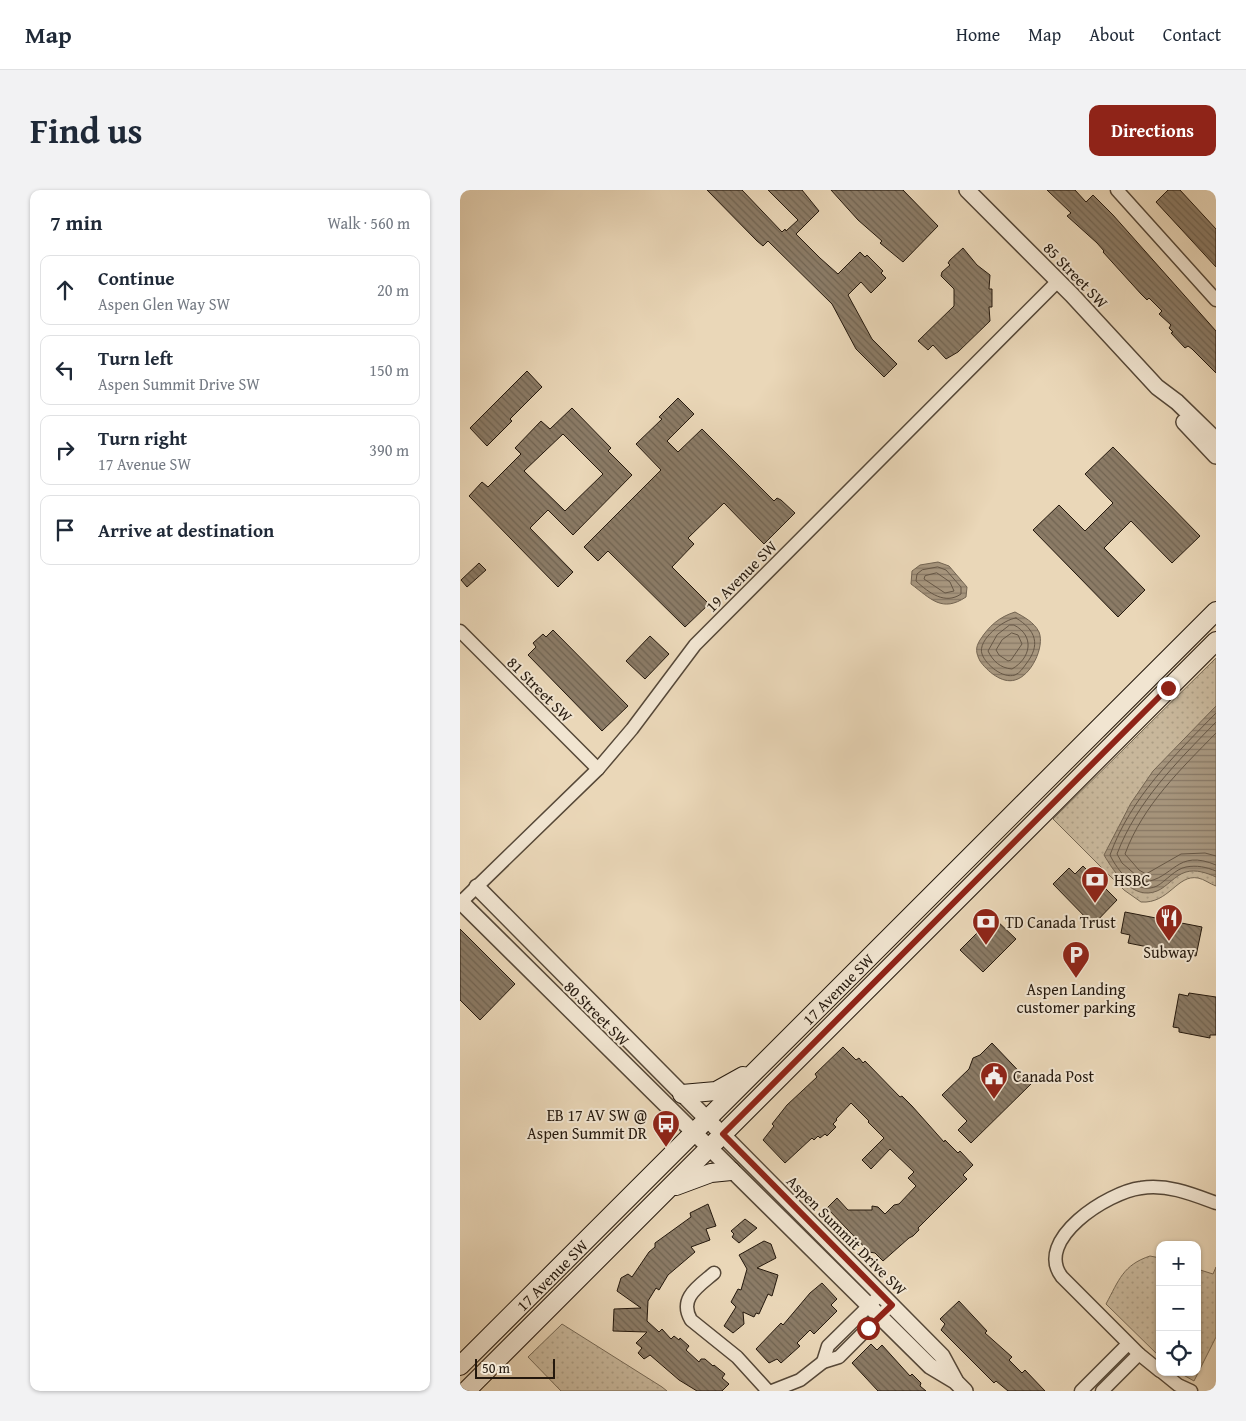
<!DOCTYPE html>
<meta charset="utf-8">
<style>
body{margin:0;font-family:"Gentium Book Plus",serif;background:#f2f2f3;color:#1f2937}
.controls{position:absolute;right:15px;bottom:15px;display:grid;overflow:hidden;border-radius:10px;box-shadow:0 1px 4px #0004}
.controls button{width:45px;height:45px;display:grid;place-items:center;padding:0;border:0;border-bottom:1px solid #e0e1e3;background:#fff;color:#1f2937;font:25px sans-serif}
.scale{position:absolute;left:15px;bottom:12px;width:80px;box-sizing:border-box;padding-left:5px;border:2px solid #24180d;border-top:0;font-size:14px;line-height:18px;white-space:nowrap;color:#24180d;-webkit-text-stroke:4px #f1e5d1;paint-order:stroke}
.stop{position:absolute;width:15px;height:15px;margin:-11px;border:4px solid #8f2418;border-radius:50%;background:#fff}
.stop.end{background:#8f2418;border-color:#fff;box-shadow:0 1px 5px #0008}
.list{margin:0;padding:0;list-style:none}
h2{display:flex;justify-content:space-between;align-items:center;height:65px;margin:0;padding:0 20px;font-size:21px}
h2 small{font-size:16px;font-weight:400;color:#747a83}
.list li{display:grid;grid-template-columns:32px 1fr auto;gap:15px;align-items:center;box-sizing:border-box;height:70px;margin:0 10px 10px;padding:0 10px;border:1px solid #e0e1e3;border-radius:10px}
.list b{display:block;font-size:19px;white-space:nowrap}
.list p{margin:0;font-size:16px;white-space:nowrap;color:#747a83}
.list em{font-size:16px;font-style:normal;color:#747a83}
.icon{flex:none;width:28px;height:28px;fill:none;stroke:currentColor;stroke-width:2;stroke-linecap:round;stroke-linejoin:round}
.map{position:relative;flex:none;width:756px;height:1201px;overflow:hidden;border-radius:10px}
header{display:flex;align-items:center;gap:30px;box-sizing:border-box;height:70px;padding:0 25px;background:#fff;border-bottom:1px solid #e0e1e3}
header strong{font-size:24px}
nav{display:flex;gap:28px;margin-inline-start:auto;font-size:18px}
.intro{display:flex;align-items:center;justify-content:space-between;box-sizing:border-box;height:120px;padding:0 30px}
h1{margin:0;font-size:35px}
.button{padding:12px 22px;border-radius:10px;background:#8f2418;color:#fff;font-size:18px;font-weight:700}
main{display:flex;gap:30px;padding:0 30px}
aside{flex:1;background:#fff;border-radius:10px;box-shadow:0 1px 4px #0004}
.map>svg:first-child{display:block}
.park{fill:url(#park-dots);stroke:#766854}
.water{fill:url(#water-rules);stroke:#736451}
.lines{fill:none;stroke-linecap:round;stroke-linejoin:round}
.shore{stroke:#665746;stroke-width:1}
.building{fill:url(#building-back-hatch);stroke:#24180d;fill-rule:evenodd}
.minor-casing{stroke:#564838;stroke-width:15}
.tertiary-casing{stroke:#564838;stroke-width:18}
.secondary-casing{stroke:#24180d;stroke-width:20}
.minor{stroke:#f1e5d1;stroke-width:12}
.tertiary{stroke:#f1e5d1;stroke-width:15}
.secondary{stroke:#f1e5d1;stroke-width:18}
.route{stroke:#8f2418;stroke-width:6}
.labels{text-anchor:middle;stroke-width:4;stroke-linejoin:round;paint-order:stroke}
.street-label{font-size:16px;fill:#24180d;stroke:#f1e5d1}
.poi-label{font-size:16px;fill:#24180d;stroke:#f1e5d1;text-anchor:start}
</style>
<header>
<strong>Map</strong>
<nav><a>Home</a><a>Map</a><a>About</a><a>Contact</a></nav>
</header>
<div class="intro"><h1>Find us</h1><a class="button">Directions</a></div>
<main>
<aside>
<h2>7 min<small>Walk · 560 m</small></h2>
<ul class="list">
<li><svg class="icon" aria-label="ahead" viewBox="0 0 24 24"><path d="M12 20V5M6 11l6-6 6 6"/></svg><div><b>Continue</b><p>Aspen Glen Way SW</p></div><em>20 m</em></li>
<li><svg class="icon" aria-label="left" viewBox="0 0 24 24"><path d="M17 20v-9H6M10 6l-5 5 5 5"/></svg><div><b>Turn left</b><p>Aspen Summit Drive SW</p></div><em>150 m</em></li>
<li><svg class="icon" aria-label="right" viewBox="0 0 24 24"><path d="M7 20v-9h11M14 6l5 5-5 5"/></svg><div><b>Turn right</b><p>17 Avenue SW</p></div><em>390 m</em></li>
<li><svg class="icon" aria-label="arrive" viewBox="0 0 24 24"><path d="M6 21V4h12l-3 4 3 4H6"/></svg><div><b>Arrive at destination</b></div></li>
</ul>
</aside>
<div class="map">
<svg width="756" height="1201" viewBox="0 0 756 1201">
<defs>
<pattern id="park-dots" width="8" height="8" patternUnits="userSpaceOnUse" patternTransform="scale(1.25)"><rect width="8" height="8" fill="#c8b79b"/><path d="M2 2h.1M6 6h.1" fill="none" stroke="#ac9d84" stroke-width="1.8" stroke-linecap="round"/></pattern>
<pattern id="water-rules" width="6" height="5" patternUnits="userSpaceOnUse" patternTransform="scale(1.25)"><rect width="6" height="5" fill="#a7967e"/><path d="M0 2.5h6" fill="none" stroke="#887966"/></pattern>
<pattern id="building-back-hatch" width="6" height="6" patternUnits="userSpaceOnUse" patternTransform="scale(1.25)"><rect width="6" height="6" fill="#8b7b66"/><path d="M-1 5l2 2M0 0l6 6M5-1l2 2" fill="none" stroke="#716452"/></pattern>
</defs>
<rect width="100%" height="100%" fill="#ead7b8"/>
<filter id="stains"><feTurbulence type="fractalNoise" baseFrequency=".004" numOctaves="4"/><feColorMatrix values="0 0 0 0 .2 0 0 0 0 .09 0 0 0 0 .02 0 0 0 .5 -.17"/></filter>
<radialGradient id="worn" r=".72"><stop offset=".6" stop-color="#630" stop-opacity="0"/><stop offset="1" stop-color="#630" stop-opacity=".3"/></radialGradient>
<g class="park">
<path d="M756,468v228c-6,-2 -12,-7 -18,-8 -21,-4 -29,26 -57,24l-17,-12 -71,-71z"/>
<path d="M690,1066l10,2v99l-54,-53c13,-24 17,-39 44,-48z"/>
<path d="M756,1077v70l-22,44 -16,-9h19v-103l16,5z"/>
<path d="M102,1134l100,63 5,4h-106l-33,-34z"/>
</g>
<g class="water">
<path d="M478,372l11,4 18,21 -1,10c-24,16 -35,2 -55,-13l1,-13 8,-6z"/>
<path d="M555,422c9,5 19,10 24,20 6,15 -8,44 -24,48 -13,4 -28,-9 -35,-19 -4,-8 -5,-13 0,-21 9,-14 19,-23 35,-28z"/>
<path d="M756,516v171c-9,-4 -20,-8 -30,-5 -11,3 -19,15 -29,19 -24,10 -43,-19 -53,-36l27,-52 22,-32z"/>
</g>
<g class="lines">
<g class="shore">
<path d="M478,377l8,3 15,17v7c-16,11 -32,-1 -45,-13l1,-7 5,-4z"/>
<path d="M477,383l13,9 4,9 -9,2 -21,-14 1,-3z"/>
<path d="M556,428c20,12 25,27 10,46 -3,4 -6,9 -11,11 -12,4 -29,-10 -33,-21 -5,-14 22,-35 34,-36z"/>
<path d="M550,435h4c21,11 17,33 -2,44 -12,-1 -19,-8 -24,-18l9,-16z"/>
<path d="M552,443l6,2 4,9 -11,16 -3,1 -9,-6 -3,-5 6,-10z"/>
<path d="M756,523c-42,43 -85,84 -106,142 7,15 27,41 47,31 9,-5 18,-17 29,-19 11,-2 20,0 30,4"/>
<path d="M756,532c-39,40 -79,79 -99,132l5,9 22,19c30,-3 32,-34 72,-17"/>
<path d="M756,543c-35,36 -73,72 -91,121l14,16 7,4 35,-20 24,-1 11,3"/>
</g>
</g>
<g class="building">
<path d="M247,0h35l40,42 3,-3 1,2 12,-11 -30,-30h34l17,21 -23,23 24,24 18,16 22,-22 5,5 2,-2 16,16 -2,2 5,5 -15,15 -10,-11 -13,13 24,44 25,25 -13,13 -28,-28 -24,-45 -64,-63 -5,5 -6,-5z"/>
<path d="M371,0h72l35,36 -35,36 -23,-19 2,-2 -24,-21z"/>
<path d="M587,0h28l11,12 7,-7 20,20 103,116v42l-24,-24 -4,-3 -3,2 -14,-15 2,-1 -4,-4 2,-3 -12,-11 3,-3 -13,-13 -2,2 -6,-6 -38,-42 1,-1 -7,-8 -30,-27 4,-3z"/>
<path d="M708,0h12l36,39v38l-60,-65z"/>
<path d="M503,58l14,17 13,10 -1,14h3v18h-3l1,14 -32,31 -12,7 -13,-14 -5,5 -10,-9 36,-35v-17l-13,-13 1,-4 8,-7 -2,-2 2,-3z"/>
<path d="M67,181l15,16 -32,32 2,2 -25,25 -17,-18z"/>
<path d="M218,208l16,16 -27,27 11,11 24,-23 72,72 3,-3 4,2 14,13 -31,31 -40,-41 -36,35 6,6 -22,23 37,37 -24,23 -77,-76 -10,10 -14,-14 77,-77 -25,-26 26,-25 -3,-2z"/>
<path d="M112,218l39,40 -3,3 24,24 -59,60 -25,-25 -18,18 43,44 -15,15 -89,-91 13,-14 6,5 33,-33 -6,-6 26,-27 9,8zM103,244l40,40 -38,37 -41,-40z"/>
<path d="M653,257l87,89 -28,27 -41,-42 -27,27 41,42 -27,27 -85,-87 26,-25 26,26 28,-28 -28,-29z"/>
<path d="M19,373l7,7 -19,17 -6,-7z"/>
<path d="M93,440l75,76 -26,25 -74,-76 8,-8 -3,-4 10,-9 3,3z"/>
<path d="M190,446l19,18 -24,25 -19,-18z"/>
<path d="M623,676l34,34 -24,25 -40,-41 16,-16 6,6z"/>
<path d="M665,722l77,15 -6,29 -9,-2 -1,5 -39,-8 1,-4 -20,-4 2,-8 -9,-2z"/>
<path d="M533,727l23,22 -33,33 -23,-22z"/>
<path d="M0,739l55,55 -35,36 -20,-20z"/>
<path d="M729,803l27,4v38h-6v3l-31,-6v-4l-6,-1 6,-33 9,2z"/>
<path d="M532,853l39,41 -60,59 -13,-13 9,-9 -25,-26 27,-26 4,-11 7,-3z"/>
<path d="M383,857l13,13 3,-2 4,5 2,-2 35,36 2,-1 10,10 32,36 1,-2 13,13 2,-2 13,14 -10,10 4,4 -49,49 1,2 -6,6 -4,2 -26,23 -8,-8 -6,-1 -42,-44 10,-10 11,12h24v-4l6,1 7,7 9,-9 5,-1 17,-18 -8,-8 6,-6 -24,-23 -19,20 -9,-9 22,-22 -16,-16 1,-1 -18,-18 -15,16 1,1 -4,4 3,3 -9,9 -2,-2 -5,4 -2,-2 -4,4 -2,-2 -27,25 -22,-23 11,-14 -2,-2 15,-19 30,-28 -2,-3z"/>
<path d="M248,1014l8,22 -10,3 4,11 -19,7 4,5 -27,23 -9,15 -3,-2 -8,13 -1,20 12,11 3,-3 9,10 3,-3 5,4 1,-2 9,8 -3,4 13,12 2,-3h4l8,7 1,-1 11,9 -3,4 7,6 -7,7h-25l-18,-11 -29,-25 -6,4 -6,-6 4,-5 -6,-5 11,-11 -34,-1 1,-22 27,-1 -24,-17 4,-13 7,-4 4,3 17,-25 6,-5v-4l36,-26 -1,-4z"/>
<path d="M285,1029l12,9 -18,15 -7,-6 2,-3 -3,-3z"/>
<path d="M304,1051l7,3 5,14 -19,10 21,7 -6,21 -4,-2 -9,20 -3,-1 -2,4 -11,-5 1,12 -11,9 -9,-7 12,-19 -5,-5 7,-13 3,1 6,-21 -8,-14z"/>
<path d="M362,1093l15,16 -6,6 6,6 -23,23 -4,-4 -13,13 3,3 -19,17 -4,-4 -8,4 -13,-14 25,-26 2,2 27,-32z"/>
<path d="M499,1111l28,30 -2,2 27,24 -3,3 13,13 3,-3 20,21h-37l-12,-10 -2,2 -53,-53 4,-6 -5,-5z"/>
<path d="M411,1154l6,6 5,-5 28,31 2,-2 9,9 -1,3 6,5h-48l-26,-28z"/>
</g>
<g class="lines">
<defs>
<g id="minor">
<path d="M657,0l99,110"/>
<path d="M0,441l138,138"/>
<path d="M0,713l138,-134 34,-40 63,-84 363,-364"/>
<path d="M254,1083c-15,13 -36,25 -23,47l46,37 31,34"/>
<path d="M363,1172l5,-16 53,-52"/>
<path d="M700,1181l-21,-17 -77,-77c-29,-37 46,-85 79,-89 27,-4 51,6 75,15"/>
<path d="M702,1182l16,13 13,6"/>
<path d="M312,1201l28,-11 23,-18 16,-5 47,-47"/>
<path d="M621,1201l47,-47"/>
<path d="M642,1201l37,-37"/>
</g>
<g id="tertiary">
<path d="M507,0l105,105 85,92 20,15 39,38"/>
<path d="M724,232l32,34"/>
<path d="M17,697l465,469 13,24"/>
<path d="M1,712l469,464 25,15 10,10"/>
</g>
<g id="secondary">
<path d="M222,904l34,-3 27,-15"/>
<path d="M216,996l35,-13 20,-2"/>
<path d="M0,1176l756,-755"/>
<path d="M6,1201l750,-750"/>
</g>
</defs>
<use href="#minor" class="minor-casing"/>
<use href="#tertiary" class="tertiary-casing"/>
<use href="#secondary" class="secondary-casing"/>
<use href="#minor" class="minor"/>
<use href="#tertiary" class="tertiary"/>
<use href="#secondary" class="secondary"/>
</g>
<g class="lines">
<path class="route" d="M408,1138l24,-23 -169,-171 445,-446"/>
</g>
<defs>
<symbol id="bank-pin" viewBox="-11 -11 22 30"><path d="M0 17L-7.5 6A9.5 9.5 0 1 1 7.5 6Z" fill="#8f2418" stroke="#f1e5d1"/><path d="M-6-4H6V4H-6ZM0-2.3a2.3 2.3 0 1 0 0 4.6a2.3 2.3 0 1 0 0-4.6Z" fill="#fff"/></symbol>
<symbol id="restaurant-pin" viewBox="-11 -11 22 30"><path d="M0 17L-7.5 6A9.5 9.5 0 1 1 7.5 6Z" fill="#8f2418" stroke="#f1e5d1"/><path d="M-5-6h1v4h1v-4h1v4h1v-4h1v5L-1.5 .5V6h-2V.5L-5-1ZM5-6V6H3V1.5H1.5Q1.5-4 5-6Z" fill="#fff"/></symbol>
<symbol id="parking-pin" viewBox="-11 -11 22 30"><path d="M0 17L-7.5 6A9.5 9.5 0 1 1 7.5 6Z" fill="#8f2418" stroke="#f1e5d1"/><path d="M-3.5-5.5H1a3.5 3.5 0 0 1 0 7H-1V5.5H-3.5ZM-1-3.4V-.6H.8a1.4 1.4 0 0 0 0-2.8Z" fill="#fff"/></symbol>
<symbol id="civic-pin" viewBox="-11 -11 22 30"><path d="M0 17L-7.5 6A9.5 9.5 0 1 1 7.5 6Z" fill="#8f2418" stroke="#f1e5d1"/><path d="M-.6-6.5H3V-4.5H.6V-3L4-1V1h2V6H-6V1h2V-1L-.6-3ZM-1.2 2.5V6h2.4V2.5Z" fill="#fff"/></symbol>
<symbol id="bus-pin" viewBox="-11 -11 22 30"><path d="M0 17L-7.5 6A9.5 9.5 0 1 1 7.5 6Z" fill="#8f2418" stroke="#f1e5d1"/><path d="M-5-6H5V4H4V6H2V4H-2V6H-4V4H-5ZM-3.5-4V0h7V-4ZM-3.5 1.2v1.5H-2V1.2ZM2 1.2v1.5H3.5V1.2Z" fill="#fff"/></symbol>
</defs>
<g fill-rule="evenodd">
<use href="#bank-pin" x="619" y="674" width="32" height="43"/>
<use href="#restaurant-pin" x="693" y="712" width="32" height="43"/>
<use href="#bank-pin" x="510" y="716" width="32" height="43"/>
<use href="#parking-pin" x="600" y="749" width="32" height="43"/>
<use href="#civic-pin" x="518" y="870" width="32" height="43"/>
<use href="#bus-pin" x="190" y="918" width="32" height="43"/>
</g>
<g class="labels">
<g class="street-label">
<text transform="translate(616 85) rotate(46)" y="6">85 Street SW</text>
<text transform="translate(281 386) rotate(-45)" y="6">19 Avenue SW</text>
<text transform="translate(80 499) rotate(45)" y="6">81 Street SW</text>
<text transform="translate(378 799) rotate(-45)" y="6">17 Avenue SW</text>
<text transform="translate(137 823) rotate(45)" y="6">80 Street SW</text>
<text transform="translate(387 1045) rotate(45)" y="6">Aspen Summit Drive SW</text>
<text transform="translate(92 1085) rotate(-45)" y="6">17 Avenue SW</text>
</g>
<g class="poi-label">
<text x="654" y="696">HSBC</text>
<text x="545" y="738">TD Canada Trust</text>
<text x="709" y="768" text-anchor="middle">Subway</text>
<text x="616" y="805" text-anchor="middle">Aspen Landing<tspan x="616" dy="18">customer parking</tspan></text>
<text x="553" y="892">Canada Post</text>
<text x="187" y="931" text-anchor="end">EB 17 AV SW @<tspan x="187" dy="18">Aspen Summit DR</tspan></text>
</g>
</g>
<rect width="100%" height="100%" filter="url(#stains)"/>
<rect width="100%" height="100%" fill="url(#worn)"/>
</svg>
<div class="controls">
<button>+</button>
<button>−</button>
<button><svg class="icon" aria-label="locate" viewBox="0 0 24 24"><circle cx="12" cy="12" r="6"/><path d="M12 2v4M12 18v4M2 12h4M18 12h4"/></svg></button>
</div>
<div class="scale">50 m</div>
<div class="stop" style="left:408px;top:1138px"></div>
<div class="stop end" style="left:708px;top:498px"></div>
</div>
</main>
